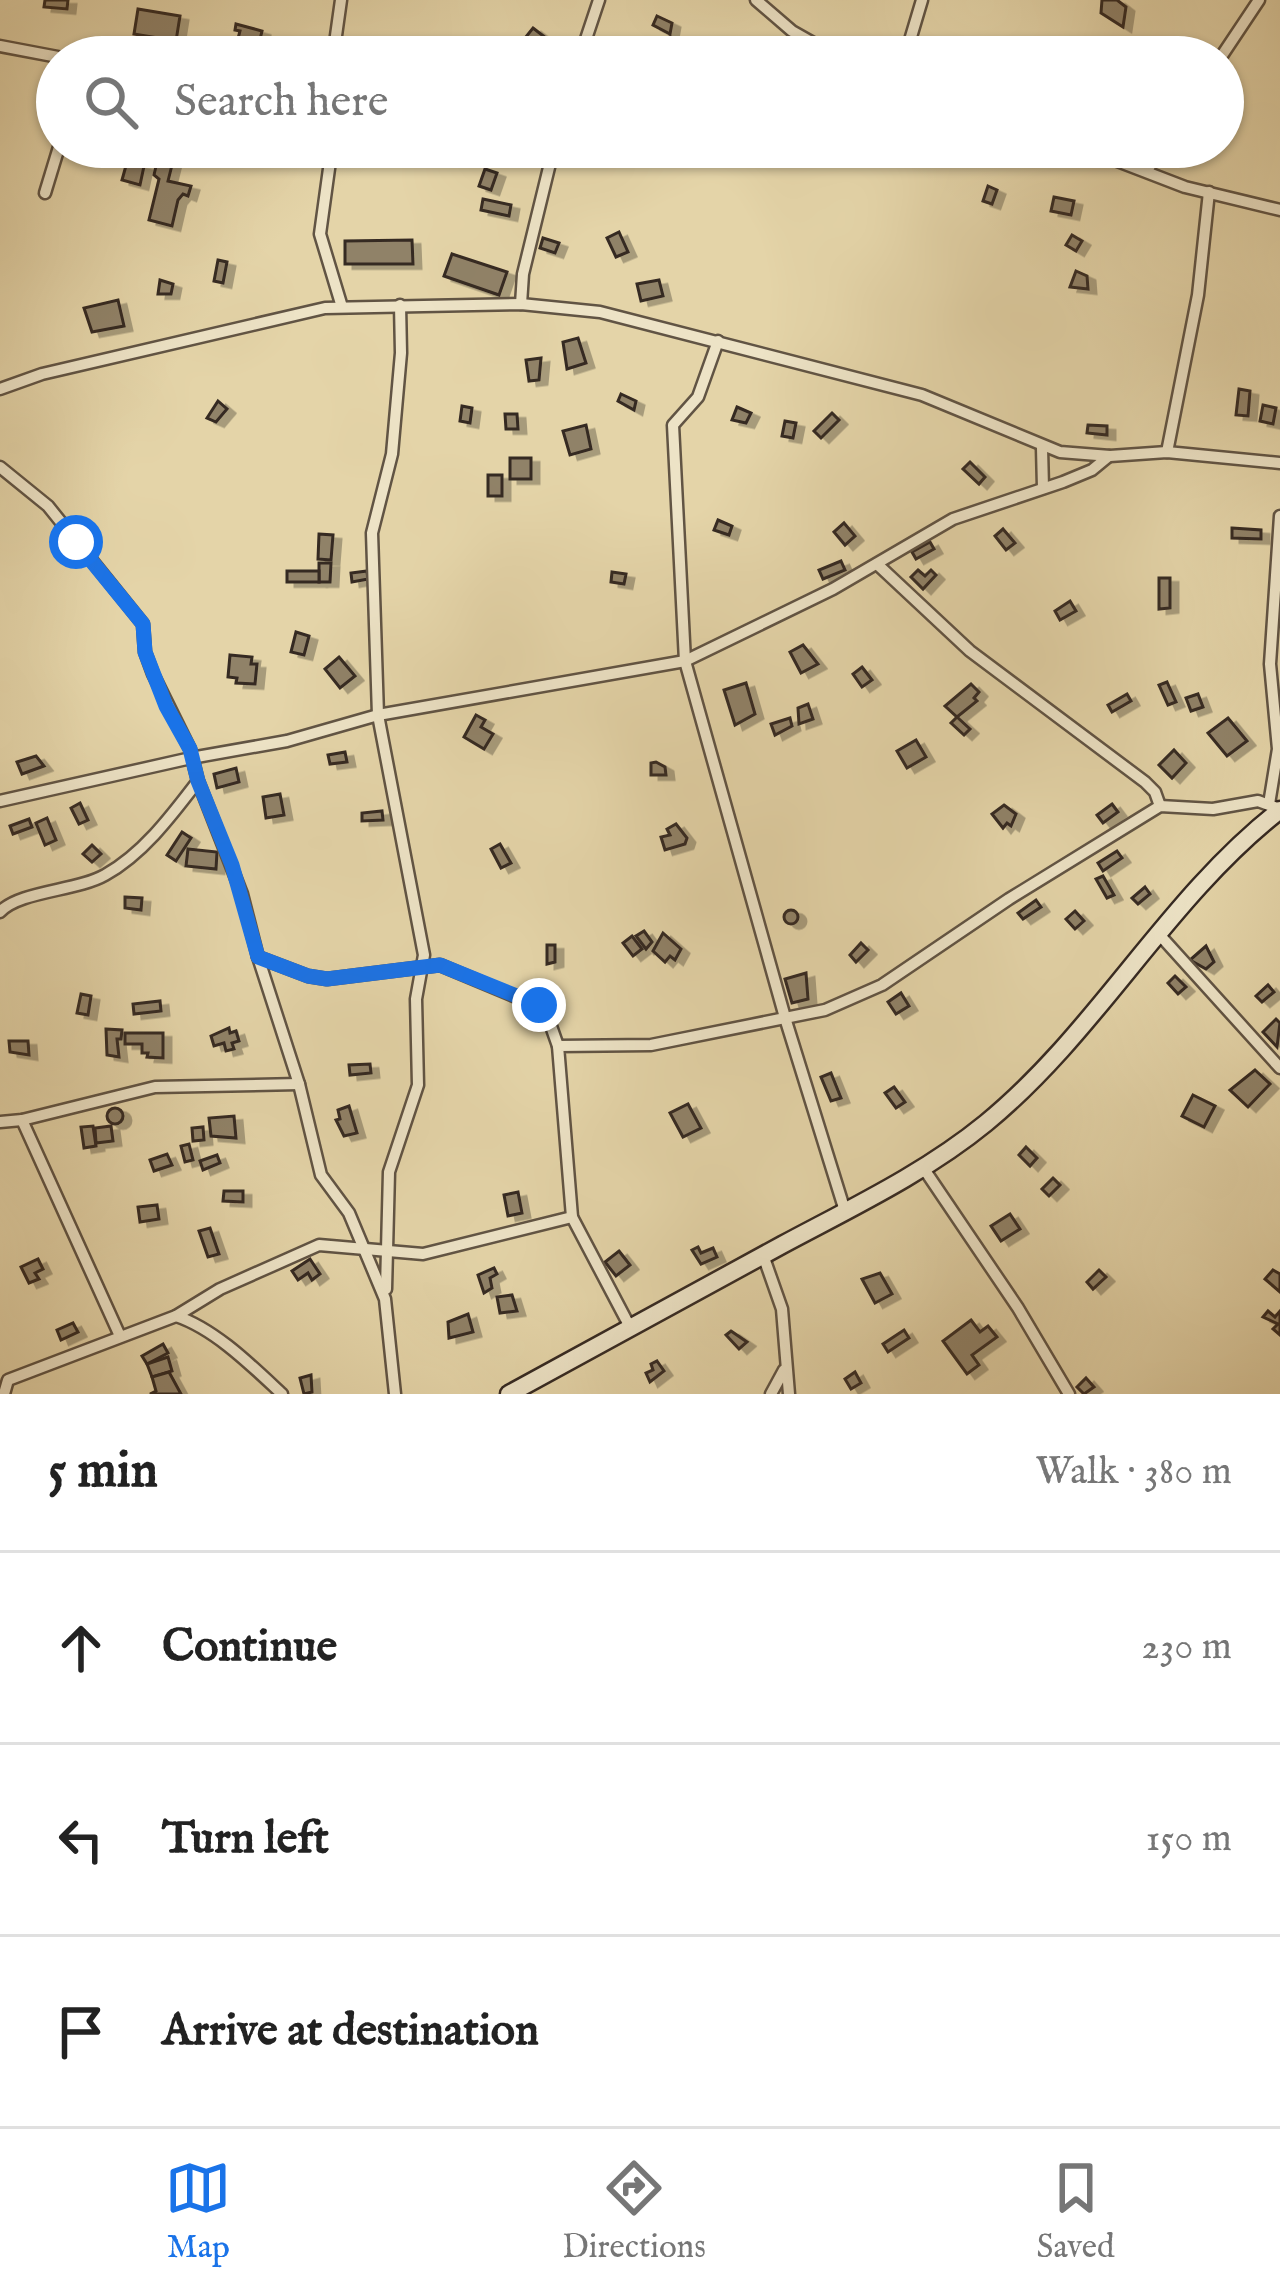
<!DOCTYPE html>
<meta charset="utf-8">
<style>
body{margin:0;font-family:"IM FELL English",serif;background:#f6f6f6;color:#222}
.stop{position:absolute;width:36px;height:36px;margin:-27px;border:9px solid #1a73e8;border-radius:50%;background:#fff}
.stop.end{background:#1a73e8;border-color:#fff;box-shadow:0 3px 12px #0008}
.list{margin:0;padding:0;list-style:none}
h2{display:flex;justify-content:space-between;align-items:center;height:156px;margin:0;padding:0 48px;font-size:51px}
h2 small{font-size:39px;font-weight:400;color:#767676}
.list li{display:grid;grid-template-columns:78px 1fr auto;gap:36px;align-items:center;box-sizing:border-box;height:192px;padding:0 48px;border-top:3px solid #e0e0e0}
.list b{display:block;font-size:45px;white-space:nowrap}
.list em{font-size:39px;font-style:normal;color:#767676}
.icon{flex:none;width:66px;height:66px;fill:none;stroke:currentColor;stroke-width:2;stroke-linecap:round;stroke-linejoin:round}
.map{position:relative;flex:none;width:1280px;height:1394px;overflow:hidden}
.search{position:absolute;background:#fff;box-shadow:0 3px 9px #0004;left:36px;right:36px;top:36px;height:132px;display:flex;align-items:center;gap:30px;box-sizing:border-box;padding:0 42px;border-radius:66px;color:#767676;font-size:45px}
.sheet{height:732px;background:#fff}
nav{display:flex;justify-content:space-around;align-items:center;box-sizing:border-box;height:168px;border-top:3px solid #e0e0e0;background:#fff;font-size:33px;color:#767676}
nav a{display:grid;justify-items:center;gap:6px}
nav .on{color:#1a73e8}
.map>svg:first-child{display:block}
.building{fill:#908268;stroke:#352922;stroke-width:3;filter:url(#shadow)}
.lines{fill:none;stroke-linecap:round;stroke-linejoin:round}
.street-casing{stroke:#615444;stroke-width:15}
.secondary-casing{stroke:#352922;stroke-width:21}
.street{stroke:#ede3c6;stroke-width:10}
.secondary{stroke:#ede3c6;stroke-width:16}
.route{stroke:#1a73e8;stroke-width:15}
</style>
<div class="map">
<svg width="1280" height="1394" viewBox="0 0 1280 1394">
<defs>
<filter id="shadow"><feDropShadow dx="8" dy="4.5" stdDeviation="0" flood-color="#0004"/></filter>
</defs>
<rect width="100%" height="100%" fill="#e4d4a8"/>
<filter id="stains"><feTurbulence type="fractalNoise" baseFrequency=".00167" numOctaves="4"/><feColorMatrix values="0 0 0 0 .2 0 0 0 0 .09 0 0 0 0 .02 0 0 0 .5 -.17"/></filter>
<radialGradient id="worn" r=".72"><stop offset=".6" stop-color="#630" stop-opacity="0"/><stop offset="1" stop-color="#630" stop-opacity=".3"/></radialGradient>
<g class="building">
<path d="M45,0h23l-1,9 -23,-2z"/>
<path d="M1102,0h15l9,7 -3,20 -22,-14z"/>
<path d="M138,9l42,7 -4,25 -42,-7z"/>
<path d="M657,16l15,7 -2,11 -17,-9z"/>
<path d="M236,24l26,7 -6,25 -21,-6 5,-19 -5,-1z"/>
<path d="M533,28l22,17 -10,12h-6l-18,-14z"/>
<path d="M670,37l13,3 -3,12 -12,-3z"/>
<path d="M1056,44l16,11 -1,2h-22z"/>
<path d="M122,147l25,1 -2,10 -24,-5z"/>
<path d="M158,157l15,4 -5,20 23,5 -3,10 -5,-2 -5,6 -6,26 -23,-6 10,-41 -5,-4z"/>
<path d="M127,162l17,4 -4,19 -18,-5z"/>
<path d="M485,169l12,4 -6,17 -12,-4z"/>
<path d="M988,186l9,4 -5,14 -9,-3z"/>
<path d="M1054,197l20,4 -3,14 -20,-4z"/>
<path d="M483,199l28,6 -2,11 -28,-6z"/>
<path d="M619,232l9,20 -12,5 -9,-19z"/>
<path d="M1072,235l10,6 -6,10 -10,-6z"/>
<path d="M543,238l16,5 -4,10 -15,-5z"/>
<path d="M412,240l1,24h-68v-23z"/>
<path d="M452,254l55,18 -8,23 -55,-19z"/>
<path d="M218,260l9,2 -4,21 -9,-2z"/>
<path d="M1076,271l11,5 1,13 -18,-2z"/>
<path d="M160,280l13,4 -2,10h-13z"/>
<path d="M659,280l4,16 -22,5 -4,-17z"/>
<path d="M118,300l6,26 -32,6 -8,-24z"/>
<path d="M578,338l8,25 -19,6 -4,-27z"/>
<path d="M541,358l-2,22 -10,1 -3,-21z"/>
<path d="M1239,389l11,2 -2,25 -12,-1z"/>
<path d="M621,394l15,7 -2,9 -16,-9z"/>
<path d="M218,401l9,8 -11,13 -9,-4z"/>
<path d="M1263,405l13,3 -3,16 -13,-3z"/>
<path d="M462,406l10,2 -2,15 -10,-2z"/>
<path d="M737,407l14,6 -5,10 -14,-3z"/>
<path d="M832,413l7,7 -18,18 -7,-7z"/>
<path d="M505,414h12l1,15h-12z"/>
<path d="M785,421l11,2 -3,15 -11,-2z"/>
<path d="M586,425l5,24 -21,6 -7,-24z"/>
<path d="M1088,425l19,1v9l-20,-2z"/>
<rect x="510" y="458" width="21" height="21"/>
<path d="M970,462l15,15 -6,7 -16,-15z"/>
<rect x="488" y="475" width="14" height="21"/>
<path d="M718,520l14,6 -3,9 -15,-5z"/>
<path d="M844,523l11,13 -10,9 -11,-13z"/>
<path d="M1232,528l29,2v9l-29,-1z"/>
<path d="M1003,529l12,14 -9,7 -11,-14z"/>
<path d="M319,534l14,1 -2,25 -13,-1z"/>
<path d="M930,542l4,7 -18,10 -4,-7z"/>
<path d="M841,561l4,9 -22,9 -4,-9z"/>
<path d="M319,563h12l-1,19h-11z"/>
<path d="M918,570l7,6 6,-6 5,5 -13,14 -12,-12z"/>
<rect x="287" y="571" width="32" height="11"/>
<path d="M367,571l1,8 -16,3 -1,-9z"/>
<path d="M612,572l14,2 -2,10 -13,-2z"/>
<path d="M1159,578h11v30l-11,1z"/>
<path d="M1070,601l6,10 -16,9 -5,-9z"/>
<path d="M296,632l13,4 -5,19 -13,-3z"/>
<path d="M803,645l15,19 -17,9 -11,-21z"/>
<path d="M230,655l22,2 -1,7h6l-2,20 -19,-1 1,-5 -9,-1z"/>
<path d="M339,657l16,19 -15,12 -15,-19z"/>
<path d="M862,667l10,13 -10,7 -9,-13z"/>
<path d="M1167,682l9,20 -8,3 -9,-20z"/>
<path d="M746,683l9,31 -20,11 -11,-35z"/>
<path d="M971,684l8,8 -5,6 3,3 -20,16 -12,-11z"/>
<path d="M1127,694l4,7 -19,11 -4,-7z"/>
<path d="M1198,694l5,13 -12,4 -5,-13z"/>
<path d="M808,704l5,15 -14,5 -1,-16z"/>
<path d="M476,715l9,5 -4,7 12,7 -9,15 -20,-12z"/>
<path d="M957,717l13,12 -6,6 -13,-12z"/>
<path d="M790,718l2,8 -17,9 -4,-11z"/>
<path d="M1228,718l19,23 -20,15 -19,-23z"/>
<path d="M916,740l10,17 -19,11 -10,-17z"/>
<path d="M1174,750l12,13 -14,15 -13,-13z"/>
<path d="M345,752l2,10 -17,2 -2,-9z"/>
<path d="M36,756l8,10 -22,8 -5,-12z"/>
<path d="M656,762l9,5 1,8h-15v-12z"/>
<path d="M236,768l3,14 -22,6 -3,-14z"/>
<path d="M280,794l4,21 -18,3 -3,-21z"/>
<path d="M80,803l8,17 -9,4 -8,-16z"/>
<path d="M1112,804l6,8 -15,11 -6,-8z"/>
<path d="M1004,805l12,9 -5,12 -4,-3 -4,5 -11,-14z"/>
<path d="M382,811l1,9 -21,1v-8z"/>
<path d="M47,818l9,22 -11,5 -9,-22z"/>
<path d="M29,819l3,8 -19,7 -3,-8z"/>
<path d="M676,824l11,14 -2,6 -20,6 -4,-13 9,-2 -3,-6z"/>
<path d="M182,832l9,6 -15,23 -9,-6z"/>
<path d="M500,844l11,19 -10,5 -10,-19z"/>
<path d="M92,845l9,9 -9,8 -9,-8z"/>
<path d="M188,849l29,3 -1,17 -30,-3z"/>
<path d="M1117,851l5,7 -19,13 -5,-8z"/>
<path d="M1103,876l11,19 -7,3 -11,-19z"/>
<path d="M1145,887l5,7 -12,10 -6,-6z"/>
<path d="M125,897l17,1 -1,12 -16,-2z"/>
<path d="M1036,900l5,7 -18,12 -5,-6z"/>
<circle cx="791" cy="917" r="7"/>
<path d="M1075,911l9,10 -9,8 -9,-10z"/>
<path d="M644,931l8,11 -6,7 -10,-13z"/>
<path d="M663,933l18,16 -6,11 -5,-4 -5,6 -12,-11z"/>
<path d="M632,936l10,13 -9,7 -10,-13z"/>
<path d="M861,943l7,7 -12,12 -6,-7z"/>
<path d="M547,945h8v17l-8,2z"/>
<path d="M1206,946l8,16 -8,7 -16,-9z"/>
<path d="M806,973l2,26 -16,4 -7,-24z"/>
<path d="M1175,976l11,11 -8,7 -10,-11z"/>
<path d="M1268,985l6,7 -12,10 -6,-6z"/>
<path d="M901,993l8,13 -13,8 -8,-12z"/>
<path d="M81,994l10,2 -3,19 -11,-2z"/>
<path d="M160,1001l1,10 -27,3 -1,-10z"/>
<path d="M1276,1019l4,4 -3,24 -14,-15z"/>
<path d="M229,1028l1,5 6,-2 3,10 -7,2 2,6 -8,2 -2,-8 -10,3 -3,-10z"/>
<path d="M106,1029l16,1 -1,9h-4l2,18 -12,-2z"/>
<path d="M125,1033h38v25l-16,-1 1,-4h-6v-9h-17z"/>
<path d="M9,1041h19l1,14 -19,-3z"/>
<path d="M370,1064l1,9 -21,2 -1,-10z"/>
<path d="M1255,1070l15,14 -22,23 -18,-17z"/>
<path d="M831,1073l10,25 -10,3 -10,-24z"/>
<path d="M894,1087l11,15 -9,6 -11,-15z"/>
<path d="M1193,1095l22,11 -11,21 -22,-11z"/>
<path d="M688,1104l13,24 -18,9 -13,-24z"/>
<path d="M349,1106l8,27 -13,3 -8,-16 4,-1 -2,-9z"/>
<circle cx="115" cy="1116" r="8"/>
<path d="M234,1116l2,22 -25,-2 -2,-18z"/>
<path d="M93,1126l3,20 -12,2 -3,-21z"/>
<path d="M111,1126l2,15 -17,2 -1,-15z"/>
<path d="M203,1127l1,13 -11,1 -1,-13z"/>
<path d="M189,1144l4,16 -8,2 -4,-16z"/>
<path d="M1026,1147l11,11 -7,8 -11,-11z"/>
<path d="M167,1154l5,11 -18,6 -4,-11z"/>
<path d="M217,1155l3,8 -17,7 -3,-9z"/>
<path d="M1053,1178l7,7 -11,11 -7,-7z"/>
<path d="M224,1191h19v11l-20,-1z"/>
<path d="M518,1192l4,21 -14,3 -4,-21z"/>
<path d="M157,1205l2,14 -19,3 -2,-15z"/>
<path d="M1010,1214l10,15 -19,12 -10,-15z"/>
<path d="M210,1228l9,26 -11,3 -9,-26z"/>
<path d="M698,1247l3,6 12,-5 4,9 -16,7 -9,-14z"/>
<path d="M619,1251l11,14 -14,11 -11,-14z"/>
<path d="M38,1259l5,10 -8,4 4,6 -10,4 -8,-16z"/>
<path d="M310,1259l10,15 -8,6 -4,-7 -10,7 -6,-9z"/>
<path d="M494,1268l3,6 -7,4 2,10 -8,5 -6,-18z"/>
<path d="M1099,1270l7,7 -13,12 -6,-7z"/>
<path d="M1273,1270l7,4v18l-15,-13z"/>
<path d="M880,1273l12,21 -17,9 -13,-24z"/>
<path d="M512,1295l5,16 -17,2 -3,-16z"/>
<path d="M1268,1311l7,6 5,-6v24l-7,-6 5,-5 -15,-7z"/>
<path d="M468,1314l5,18 -24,6 -1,-16z"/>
<path d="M971,1320l9,12 8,-6 9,11 -25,18 7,10 -12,9 -24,-33z"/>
<path d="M73,1323l5,9 -17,8 -4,-10z"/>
<path d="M904,1330l5,8 -21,14 -5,-8z"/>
<path d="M731,1331l16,11 -8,7 -13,-14z"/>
<path d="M163,1344l5,9 -21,11 -5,-8z"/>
<path d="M168,1357l4,14 -20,6 -5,-13z"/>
<path d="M657,1361l7,10 -14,11 -4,-9 7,-3 -2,-6z"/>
<path d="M169,1372l12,22h-31l6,-3 -4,-14z"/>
<path d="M855,1372l6,11 -10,6 -6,-10z"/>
<path d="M311,1375l1,17 -8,2 -4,-16z"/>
<path d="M1086,1378l8,9 -10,7 -7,-7z"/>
</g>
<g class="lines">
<defs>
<g id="street">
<path d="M756,0l36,31 46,26"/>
<path d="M0,46l58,11"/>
<path d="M333,57l8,-57"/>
<path d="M580,57l19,-57"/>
<path d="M905,57l17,-57"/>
<path d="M1221,57l38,-57"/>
<path d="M332,147l-12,87 22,73"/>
<path d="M1081,147l104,40 95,23"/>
<path d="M1147,171l14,-24"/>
<path d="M45,193l14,-46"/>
<path d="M521,304l2,-30 31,-127"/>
<path d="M718,341l-20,56 -25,28 12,236 101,360 59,190"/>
<path d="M0,389l42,-15 283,-66 196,-4 79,8 322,83 138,57 50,4 57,-4 113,11"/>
<path d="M1042,448l1,40"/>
<path d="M1167,452l31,-157 11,-103"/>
<path d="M0,467l48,39 95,118 2,28 8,22 37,75 8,32 44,113 16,63 41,127 22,91 28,38 36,86 10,95"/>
<path d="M877,564l93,87 175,131 10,10 5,14"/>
<path d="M0,801l191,-43 96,-17 91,-26 307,-54 148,-72 120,-70 110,-37 29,-12 17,-14"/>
<path d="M1269,804l9,-55 -8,-85 10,-148"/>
<path d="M0,912c19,-21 77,-21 105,-37 38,-21 67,-60 93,-94"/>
<path d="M1157,932l123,136"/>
<path d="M258,957l50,19 19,3 113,-14 105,44 13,37"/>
<path d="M22,1120l98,216"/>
<path d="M0,1122l22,-2 133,-33 144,-3"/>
<path d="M922,1166l96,142 51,86"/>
<path d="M763,1255l19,54 7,85"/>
<path d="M386,1289l3,-117 29,-87 -2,-86 8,-44 -46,-240 -6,-182 20,-79 9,-101 -1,-48"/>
<path d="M176,1316c39,13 76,50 106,78"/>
<path d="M630,1327l-58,-110 -14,-171 93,-1 174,-35 57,-25 127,-86 151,-93 53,3 45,-8 22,8"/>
<path d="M4,1394l4,-14 168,-64 44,-27 99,-44 104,9 149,-37"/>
<path d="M771,1394l13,-24"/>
</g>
<path id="secondary" d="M509,1394c91,-50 182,-100 273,-149 69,-37 143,-72 204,-122 112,-92 180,-224 294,-313"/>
</defs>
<use href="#street" class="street-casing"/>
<use href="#secondary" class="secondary-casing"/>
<use href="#street" class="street"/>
<use href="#secondary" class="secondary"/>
</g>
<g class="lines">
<path class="route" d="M76,542l67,82 2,28 21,54 24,43 8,32 34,84 26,92 50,19 19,3 113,-14 99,40"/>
</g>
<rect width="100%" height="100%" filter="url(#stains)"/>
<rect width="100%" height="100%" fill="url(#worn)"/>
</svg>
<div class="stop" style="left:76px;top:542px"></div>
<div class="stop end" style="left:539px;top:1005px"></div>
<div class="search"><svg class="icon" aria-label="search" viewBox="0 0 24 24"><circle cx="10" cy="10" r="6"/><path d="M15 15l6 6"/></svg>Search here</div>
</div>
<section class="sheet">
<h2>5 min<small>Walk · 380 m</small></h2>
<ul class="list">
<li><svg class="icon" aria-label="ahead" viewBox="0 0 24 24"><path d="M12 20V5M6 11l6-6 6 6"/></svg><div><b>Continue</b></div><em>230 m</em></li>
<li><svg class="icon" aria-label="left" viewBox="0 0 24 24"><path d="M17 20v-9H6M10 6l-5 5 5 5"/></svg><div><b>Turn left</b></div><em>150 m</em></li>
<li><svg class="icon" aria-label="arrive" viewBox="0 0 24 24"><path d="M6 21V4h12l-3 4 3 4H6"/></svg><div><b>Arrive at destination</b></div></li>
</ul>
</section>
<nav>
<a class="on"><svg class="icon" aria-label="map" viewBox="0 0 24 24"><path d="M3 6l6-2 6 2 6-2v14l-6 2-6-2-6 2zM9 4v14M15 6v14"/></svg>Map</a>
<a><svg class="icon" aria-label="directions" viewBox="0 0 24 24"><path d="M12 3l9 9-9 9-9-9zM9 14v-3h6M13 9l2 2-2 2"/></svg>Directions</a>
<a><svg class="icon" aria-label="saved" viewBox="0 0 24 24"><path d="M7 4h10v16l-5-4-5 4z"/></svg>Saved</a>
</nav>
